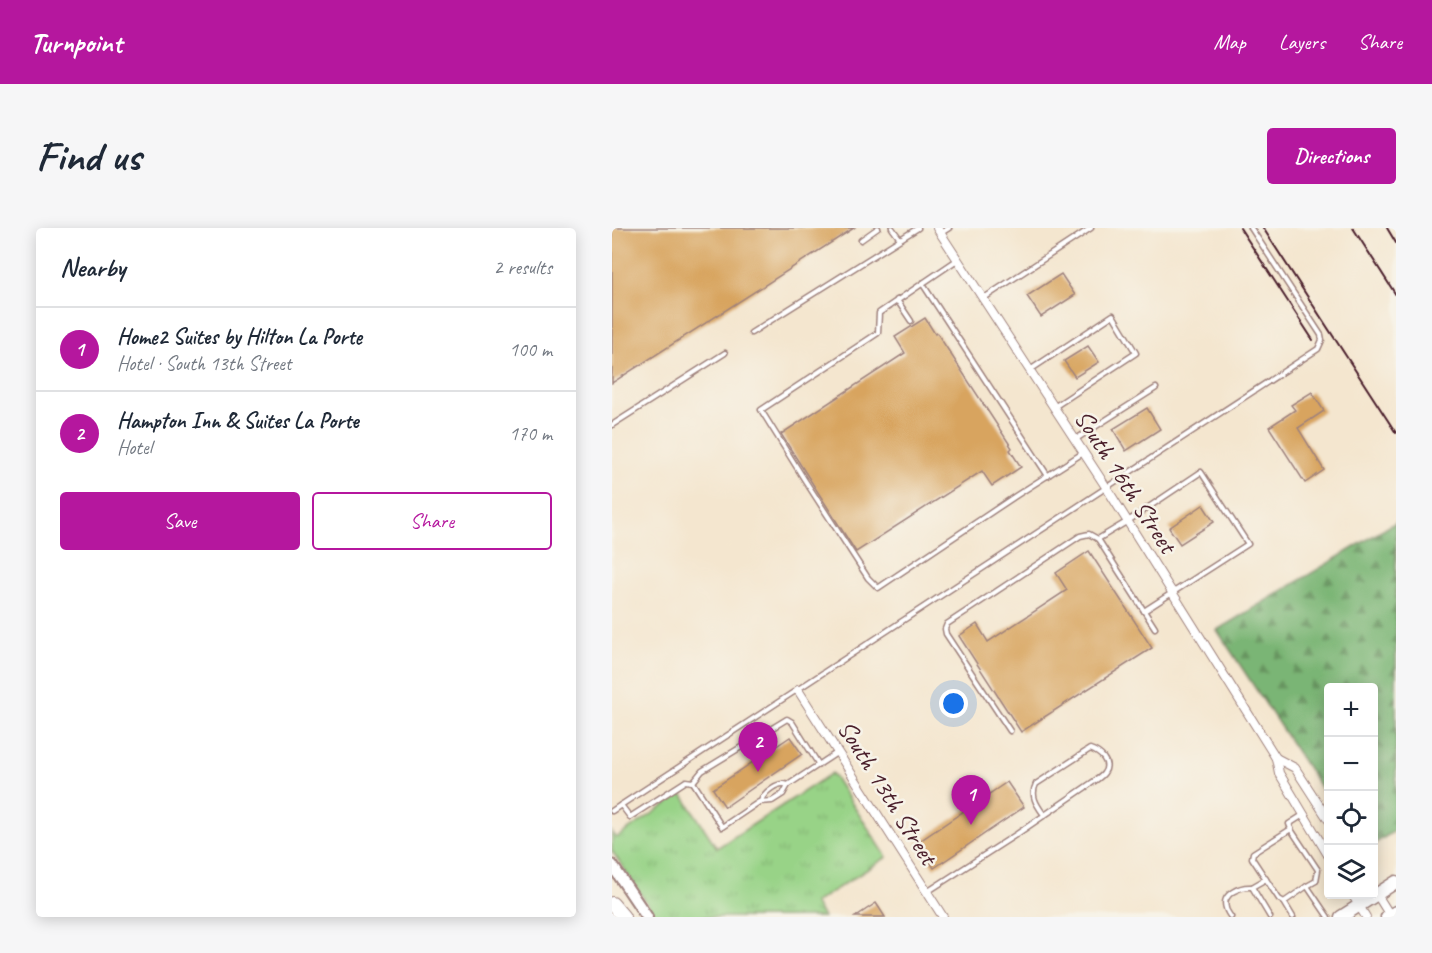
<!DOCTYPE html>
<meta charset="utf-8">
<style>
body{margin:0;font-family:Caveat,sans-serif;background:#f6f6f7;color:#1f2937}
.controls{position:absolute;right:18px;bottom:18px;display:grid;overflow:hidden;border-radius:6px;box-shadow:0 3px 15px #0003}
.controls button{width:54px;height:54px;display:grid;place-items:center;padding:0;border:0;border-bottom:2px solid #e0e1e3;background:#fff;color:#1f2937;font:30px sans-serif}
.you{position:absolute;left:342px;top:476px;width:21px;height:21px;margin:-15px;border:4px solid #fff;border-radius:50%;background:#1a73e8;box-shadow:0 0 0 9px #1a73e833}
.badge{display:grid;place-items:center;width:39px;height:39px;border-radius:50%;background:#b5179e;color:#fff;font-size:20px;font-weight:700}
.pin{position:absolute;translate:-50% -50px;filter:drop-shadow(0 2px 3px #0008)}
.pin::after{content:'';position:absolute;top:32px;width:21px;height:18px;background:inherit;clip-path:polygon(0 0,100% 0,50% 100%)}
.list{margin:0;padding:0;list-style:none}
h2{display:flex;justify-content:space-between;align-items:center;height:78px;margin:0;padding:0 24px;font-size:26px}
h2 small{font-size:20px;font-weight:400;color:#747a83}
.list li{display:grid;grid-template-columns:39px 1fr auto;gap:18px;align-items:center;box-sizing:border-box;height:84px;padding:0 24px;border-top:2px solid #e0e1e3}
.list b{display:block;font-size:22px;white-space:nowrap}
.list p{margin:0;font-size:20px;white-space:nowrap;color:#747a83}
.list em{font-size:20px;font-style:normal;color:#747a83}
.actions{display:flex;gap:12px;padding:18px 24px}
.actions a{flex:1;padding:14px 0;border:2px solid #b5179e;border-radius:6px;text-align:center;font-size:21px;color:#b5179e}
.actions .main{background:#b5179e;color:#fff}
.icon{flex:none;width:33px;height:33px;fill:none;stroke:currentColor;stroke-width:2;stroke-linecap:round;stroke-linejoin:round}
.map{position:relative;flex:none;width:784px;height:689px;overflow:hidden;border-radius:6px}
header{display:flex;align-items:center;gap:36px;box-sizing:border-box;height:84px;padding:0 30px;background:#b5179e;color:#fff}
header strong{font-size:28px}
nav{display:flex;gap:33px;margin-inline-start:auto;font-size:21px}
.intro{display:flex;align-items:center;justify-content:space-between;box-sizing:border-box;height:144px;padding:0 36px}
h1{margin:0;font-size:42px}
.button{padding:15px 27px;border-radius:6px;background:#b5179e;color:#fff;font-size:21px;font-weight:700}
main{display:flex;gap:36px;padding:0 36px}
aside{flex:1;background:#fff;border-radius:6px;box-shadow:0 3px 15px #0003}
.map>svg:first-child{display:block}
.grass{fill:url(#grass-tufts);stroke:#717959;stroke-width:1.5}
.forest{fill:url(#forest-firs);stroke:#626a50;stroke-width:1.5}
.building{fill:#d8a45f}
.lines{fill:none;stroke-linecap:round;stroke-linejoin:round}
.lane-casing{stroke:#9f827d;stroke-width:7}
.street-casing{stroke:#9f827d;stroke-width:10}
.secondary-casing{stroke:#9f827d;stroke-width:14}
.primary-casing{stroke:#9f827d;stroke-width:15}
.highway-casing{stroke:#9f827d;stroke-width:16}
.lane{stroke:#fff;stroke-width:4}
.street{stroke:#fff;stroke-width:8}
.secondary{stroke:#fff;stroke-width:10}
.primary{stroke:#fff;stroke-width:12}
.highway{stroke:#fff;stroke-width:14}
.rail{stroke:#4a1f2b;stroke-width:2}
.labels{text-anchor:middle;stroke-width:5;stroke-linejoin:round;paint-order:stroke}
.street-label{font-size:26px;fill:#4a1f2b;stroke:#f7f3e8}
</style>
<header>
<strong>Turnpoint</strong>
<nav><a>Map</a><a>Layers</a><a>Share</a></nav>
</header>
<div class="intro"><h1>Find us</h1><a class="button">Directions</a></div>
<main>
<aside>
<h2>Nearby<small>2 results</small></h2>
<ul class="list">
<li><span class="badge">1</span><div><b>Home2 Suites by Hilton La Porte</b><p>Hotel · South 13th Street</p></div><em>100 m</em></li>
<li><span class="badge">2</span><div><b>Hampton Inn &amp; Suites La Porte</b><p>Hotel</p></div><em>170 m</em></li>
</ul>
<div class="actions"><a class="main">Save</a><a>Share</a></div>
</aside>
<div class="map">
<svg width="784" height="689" viewBox="0 0 784 689">
<defs>
<pattern id="grass-tufts" width="24" height="20" patternUnits="userSpaceOnUse" patternTransform="scale(1.5)"><rect width="24" height="20" fill="#98d387"/><path d="M3 7l-1-3M5 7V3M7 7l1-3M15 17l-1-3M17 17v-4M19 17l1-3" fill="none" stroke="#84b575"/></pattern>
<pattern id="forest-firs" width="22" height="20" patternUnits="userSpaceOnUse" patternTransform="scale(1.5)"><rect width="22" height="20" fill="#7ab574"/><path d="M5 1l3.5 6h-7zM16 11l3.5 6h-7z" fill="#66935f"/></pattern>
</defs>
<rect width="100%" height="100%" fill="#f7f3e8"/>
<filter id="ink" filterUnits="userSpaceOnUse"><feTurbulence type="fractalNoise" baseFrequency=".0167" numOctaves="2"/><feDisplacementMap in="SourceGraphic" scale="12" xChannelSelector="R" yChannelSelector="G"/><feConvolveMatrix kernelMatrix="1 2 1 2 8 2 1 2 1" color-interpolation-filters="sRGB"/></filter>
<filter id="wash" filterUnits="userSpaceOnUse"><feTurbulence type="fractalNoise" baseFrequency=".008" numOctaves="4" result="noise"/><feDisplacementMap in="SourceGraphic" scale="24" xChannelSelector="R" yChannelSelector="G"/><feGaussianBlur stdDeviation="1.35" result="paint"/><feColorMatrix in="noise" values="0 0 0 0 0 0 0 0 0 0 0 0 0 0 0 0 0 1.4 0 .05"/><feComposite in="paint" operator="in"/></filter>
<g filter="url(#wash)">
<rect width="100%" height="100%" fill="#f4e6cf"/>
<path class="grass" d="M220,545l55,84 -73,46 9,14h-167l-44,-66v-19l4,6 66,-44 35,54z"/>
<path class="forest" d="M784,294v308l-22,14v-156h-46v111l-111,-169z"/>
<g id="blocks">
<g class="building">
<path d="M0,0h242l-242,155z"/>
<path d="M449,46l14,21 -34,22 -14,-21z"/>
<path d="M313,90l10,16 2,-1 75,115 -2,2 11,17 -29,19 -10,-15 -126,81 -75,-118 124,-81 -10,-16z"/>
<path d="M476,118l11,16 -24,15 -11,-16z"/>
<path d="M700,164l12,19 -26,17 26,42 -19,13 -36,-56 26,-17 -4,-5z"/>
<path d="M535,180l13,21 -34,22 -13,-22z"/>
<path d="M591,277l11,17 -34,22 -11,-16z"/>
<path d="M477,323l63,97 -131,84 -62,-96 18,-12 11,18 79,-52 -11,-17z"/>
<path d="M178,509l12,17 -77,53 -12,-18z"/>
<path d="M395,554l17,25 -90,61 -17,-25z"/>
<path d="M264,675l9,14h-30z"/>
</g>
</g>
</g>
<g filter="url(#ink)">
<use href="#blocks" fill-opacity="0" stroke="#9f827d" stroke-width="1.5"/>
<g class="lines">
<defs>
<g id="lane">
<path d="M280,0l8,11"/>
<path d="M329,5l8,-5"/>
<path d="M249,12l17,-12"/>
<path d="M345,32l-78,53 -1,20 -117,77 43,69 64,99 10,10 139,-93 66,-42"/>
<path d="M310,55l126,193"/>
<path d="M372,70l107,-70"/>
<path d="M285,72l14,21"/>
<path d="M139,105l167,-105"/>
<path d="M418,142l83,-55 23,38 -82,54"/>
<path d="M0,197l113,-72"/>
<path d="M464,211l80,-51"/>
<path d="M486,311l57,89"/>
<path d="M398,503l-64,-97 -1,-5 2,-5 133,-88 9,-2 9,5 30,-18 73,-49 47,72 -104,67"/>
<path d="M81,554l29,45 37,-25 13,-1 11,-7 5,-9 50,-33"/>
<path d="M149,573c3,-9 17,-20 27,-16"/>
<path d="M9,577l697,-456 4,-9 -1,-5 -70,-107"/>
<path d="M0,583l9,-6 9,12 53,-34 3,-2 7,1 9,-11 85,-52 5,3 27,43"/>
<path d="M691,587l-14,9 3,7 26,39 -2,11 -9,5 21,31"/>
<path d="M654,651l-14,8 18,30"/>
<path d="M315,664l90,-58 79,-54c3,-2 6,-4 8,-7 8,-11 -5,-21 -14,-24l-54,35c-6,12 1,21 8,31"/>
<path d="M672,674l-5,-3 -27,-41 1,-5 38,-24"/>
<path d="M619,689c-1,-1 -5,-7 -5,-9 -5,-14 14,-22 26,-21"/>
<path d="M681,689l-9,-15 23,-16"/>
</g>
<g id="street">
<path d="M325,0l169,259 170,271 3,15 49,82"/>
<path d="M186,462l145,227"/>
<path d="M664,530l19,10 33,51"/>
<path d="M764,665l15,24"/>
<path d="M740,666l14,23"/>
</g>
<path id="secondary" d="M0,637l35,52"/>
<g id="primary">
<path d="M729,689l55,-35"/>
<path d="M775,689l9,-5"/>
</g>
<path id="highway" d="M0,676l11,13"/>
</defs>
<use href="#lane" class="lane-casing"/>
<use href="#street" class="street-casing"/>
<use href="#secondary" class="secondary-casing"/>
<use href="#primary" class="primary-casing"/>
<use href="#highway" class="highway-casing"/>
<use href="#lane" class="lane"/>
<use href="#street" class="street"/>
<use href="#secondary" class="secondary"/>
<use href="#primary" class="primary"/>
<use href="#highway" class="highway"/>
<g class="rail">
<path d="M628,0l73,112"/>
<path d="M651,0l133,205"/>
<path d="M741,0l43,67"/>
<path d="M775,0l9,15"/>
</g>
</g>
</g>
<g class="labels">
<g class="street-label">
<text transform="translate(514 253) rotate(57)" y="9">South 16th Street</text>
<text transform="translate(276 564) rotate(58)" y="9">South 13th Street</text>
</g>
</g>
</svg>
<div class="controls">
<button>+</button>
<button>−</button>
<button><svg class="icon" aria-label="locate" viewBox="0 0 24 24"><circle cx="12" cy="12" r="6"/><path d="M12 2v4M12 18v4M2 12h4M18 12h4"/></svg></button>
<button><svg class="icon" aria-label="layers" viewBox="0 0 24 24"><path d="M12 4l9 5-9 5-9-5zM3 14l9 5 9-5"/></svg></button>
</div>
<div class="you"></div>
<div class="pin badge" style="left:359px;top:597px">1</div>
<div class="pin badge" style="left:146px;top:544px">2</div>
</div>
</main>
